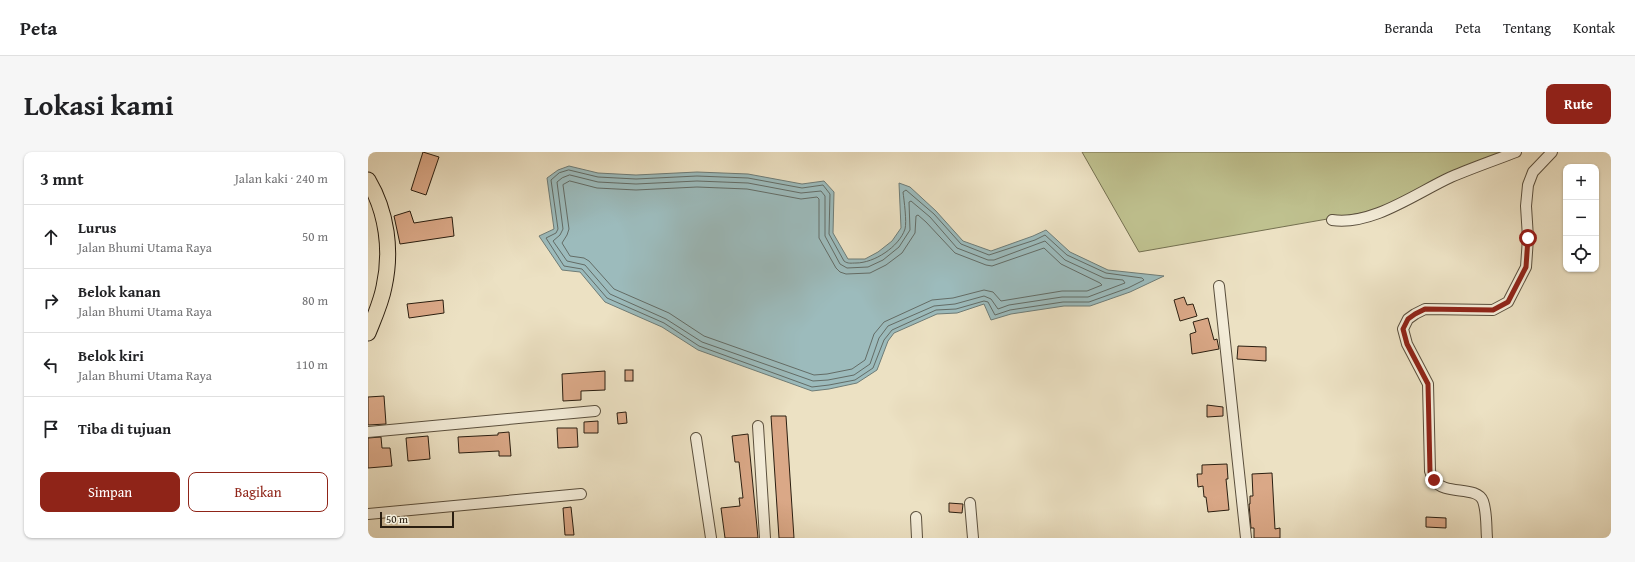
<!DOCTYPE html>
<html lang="id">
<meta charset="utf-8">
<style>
body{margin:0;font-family:"Gentium Book Plus",serif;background:#f6f6f6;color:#202124}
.controls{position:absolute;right:12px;top:12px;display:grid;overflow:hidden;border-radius:8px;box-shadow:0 1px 3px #0004}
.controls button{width:36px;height:36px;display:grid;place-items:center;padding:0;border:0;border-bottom:1px solid #e0e0e0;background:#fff;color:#202124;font:20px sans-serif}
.scale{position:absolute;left:12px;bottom:10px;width:74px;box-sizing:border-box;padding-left:4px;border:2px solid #2a1e10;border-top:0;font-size:11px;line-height:14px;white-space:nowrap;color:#2a1e10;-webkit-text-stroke:3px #f3ecd8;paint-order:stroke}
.stop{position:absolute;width:12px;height:12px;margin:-9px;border:3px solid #8f2418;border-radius:50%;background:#fff}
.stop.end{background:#8f2418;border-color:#fff;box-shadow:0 1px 4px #0008}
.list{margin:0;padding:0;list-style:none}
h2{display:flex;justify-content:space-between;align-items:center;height:52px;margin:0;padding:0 16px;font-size:17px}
h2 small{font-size:13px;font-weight:400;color:#757577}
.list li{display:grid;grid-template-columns:26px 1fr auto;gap:12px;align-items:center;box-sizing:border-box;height:64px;padding:0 16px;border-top:1px solid #e0e0e0}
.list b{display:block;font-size:15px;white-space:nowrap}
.list p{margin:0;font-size:13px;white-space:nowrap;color:#757577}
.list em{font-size:13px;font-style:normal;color:#757577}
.actions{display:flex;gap:8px;padding:12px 16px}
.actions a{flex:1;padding:9px 0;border:1px solid #8f2418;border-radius:8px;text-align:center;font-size:14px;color:#8f2418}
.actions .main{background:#8f2418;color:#fff}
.icon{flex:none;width:22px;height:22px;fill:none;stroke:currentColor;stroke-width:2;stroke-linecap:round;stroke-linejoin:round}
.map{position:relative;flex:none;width:1243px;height:386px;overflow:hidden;border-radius:8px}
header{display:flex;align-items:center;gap:24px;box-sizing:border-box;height:56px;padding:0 20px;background:#fff;border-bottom:1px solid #e0e0e0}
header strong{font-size:19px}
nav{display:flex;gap:22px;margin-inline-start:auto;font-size:14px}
.intro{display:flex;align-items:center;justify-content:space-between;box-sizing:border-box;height:96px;padding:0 24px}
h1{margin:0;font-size:28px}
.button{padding:10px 18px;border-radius:8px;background:#8f2418;color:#fff;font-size:14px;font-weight:700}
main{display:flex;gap:24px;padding:0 24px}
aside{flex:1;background:#fff;border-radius:8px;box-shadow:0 1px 3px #0004}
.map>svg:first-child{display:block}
.green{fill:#bfc18f;stroke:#747050}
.water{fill:#9cbbbc;stroke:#6e7c77}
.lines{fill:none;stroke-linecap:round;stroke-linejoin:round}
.shore{stroke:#636c66;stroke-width:1}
.building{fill:#daa887;stroke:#2a1e10}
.street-casing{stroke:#5a4f3d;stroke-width:12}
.primary-casing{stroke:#2a1e10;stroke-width:17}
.street{stroke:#f3ecd8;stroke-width:10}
.primary{stroke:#ece1c3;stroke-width:15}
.route{stroke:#8f2418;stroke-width:5}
</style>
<header>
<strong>Peta</strong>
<nav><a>Beranda</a><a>Peta</a><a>Tentang</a><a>Kontak</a></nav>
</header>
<div class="intro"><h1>Lokasi kami</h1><a class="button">Rute</a></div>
<main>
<aside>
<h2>3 mnt<small>Jalan kaki · 240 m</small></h2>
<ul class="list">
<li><svg class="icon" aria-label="ahead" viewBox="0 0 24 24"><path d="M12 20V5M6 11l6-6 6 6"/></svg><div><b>Lurus</b><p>Jalan Bhumi Utama Raya</p></div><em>50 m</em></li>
<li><svg class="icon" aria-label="right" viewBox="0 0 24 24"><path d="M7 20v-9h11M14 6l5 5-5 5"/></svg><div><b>Belok kanan</b><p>Jalan Bhumi Utama Raya</p></div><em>80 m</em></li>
<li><svg class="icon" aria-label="left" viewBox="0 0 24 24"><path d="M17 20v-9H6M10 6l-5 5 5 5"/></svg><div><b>Belok kiri</b><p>Jalan Bhumi Utama Raya</p></div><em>110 m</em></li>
<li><svg class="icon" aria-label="arrive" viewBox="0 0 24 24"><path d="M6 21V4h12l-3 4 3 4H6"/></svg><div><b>Tiba di tujuan</b></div></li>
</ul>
<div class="actions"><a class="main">Simpan</a><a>Bagikan</a></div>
</aside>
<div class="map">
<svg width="1243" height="386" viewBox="0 0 1243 386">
<rect width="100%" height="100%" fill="#ece1c3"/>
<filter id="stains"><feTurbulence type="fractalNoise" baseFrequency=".005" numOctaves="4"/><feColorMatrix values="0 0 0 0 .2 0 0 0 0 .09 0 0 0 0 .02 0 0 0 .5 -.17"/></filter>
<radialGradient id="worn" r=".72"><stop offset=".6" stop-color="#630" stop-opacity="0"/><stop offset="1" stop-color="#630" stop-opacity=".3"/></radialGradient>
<path class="green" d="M714,0h424l-133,59 -234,41z"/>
<path class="water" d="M201,14l29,7 38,2 61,-3 51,2 54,10 22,-3 10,11 -1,41 15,26h17l13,-7 14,-11 9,-13 -2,-45 11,4 26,24 27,30 28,10 42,-15 13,-6 24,22 38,18 56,6 -34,16 -40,14h-26l-53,8 -20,6 -7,-16 -27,9 -20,1 -43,19 -6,8 -11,29 -20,13 -28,6 -17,2 -114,-41 -36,-23 -57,-25 -25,-30 -18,-2 -23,-34 15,-7 -7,-51 11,-8z"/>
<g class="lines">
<g class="shore">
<path d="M201,18l29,7 38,2 61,-3 51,2 54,10 21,-3 7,9 -1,40 15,27c4,3 7,2 12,2 18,0 43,-16 49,-34 2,-7 -1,-29 -2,-37l3,-2 28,24 27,30 28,11 46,-15 10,-5 22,20 39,18 36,5 2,2 -16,8 -39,14h-26l-53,8 -15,5 -7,-13 -4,-1 -28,8 -20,1 -44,20 -8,10 -11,28 -18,12 -26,5 -17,2 -113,-41 -35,-23 -57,-25 -25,-29 -18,-3 -18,-28 10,-5 2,-4 -7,-49 8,-7z"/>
<path d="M202,23l28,7 38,2 61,-3 51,2 53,10 20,-2 4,5v40l15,28 7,4 21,-1 15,-7 16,-13 11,-17 -1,-28 2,-1 19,16 27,31 31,12h6l51,-19 20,19 39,18 19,2 2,3 -37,14h-26l-53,8 -11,4 -7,-10 -7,-3 -29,8 -21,2 -46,20 -9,12 -9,26 -16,11 -26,5 -15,1 -111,-39 -36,-23 -56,-25 -25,-29 -18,-4 -14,-20 7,-6 3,-6 -6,-47 5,-4z"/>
<path d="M202,29l27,7 39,2 61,-3 50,2 54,10 16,-2 2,2v39l17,30 4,4 6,2 24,-1 16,-8 16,-12 13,-20 1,-17 2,-1 8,7 29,31 31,12 6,1 52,-18 17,16 39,19 2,2 -15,6h-25l-61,10 -8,-9 -9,-2 -31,8 -21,2 -48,22 -10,12 -9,26 -13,9 -25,5 -13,1 -110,-39 -35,-23 -55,-24 -25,-28 -5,-3 -14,-2 -8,-13 5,-8 2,-6 -6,-44z"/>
</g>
</g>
<g class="building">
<path d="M55,0l16,5 -13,38 -15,-5z"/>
<path d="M42,59l4,12 38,-6 2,19 -54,8 -6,-28z"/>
<path d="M816,145l3,8 6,-1 4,12 -17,5 -6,-21z"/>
<path d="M75,148l1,13 -35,5 -2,-14z"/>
<path d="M840,166l6,22 3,-1 2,10 -27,5 -2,-20 6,-2 -3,-10z"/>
<path d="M870,194l28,1v14l-29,-2z"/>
<rect x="257" y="218" width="8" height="11"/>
<path d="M237,219v19l-24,1v9l-18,1 -1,-27z"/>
<path d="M16,244l2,28 -18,1v-28z"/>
<path d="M839,253l16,2v9l-16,1z"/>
<path d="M258,260l1,11 -9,1 -1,-11z"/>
<path d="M403,264h15l8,122h-15z"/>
<path d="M230,269v12h-14v-11z"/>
<path d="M189,276h20l1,19 -20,1z"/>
<path d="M141,280l2,24h-12v-5l-40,2 -1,-16 40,-2v-2z"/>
<path d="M380,282l10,104h-33l-4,-30 19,-2 -1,-8h4l-4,-36h-4l-3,-26z"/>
<path d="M60,284l2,23 -22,2 -2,-23z"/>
<path d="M13,285l1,11h8l2,18 -24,2v-30z"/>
<path d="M859,312l1,15h-2l3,31 -21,2 -2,-15h-2l-1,-11 -5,1 -1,-13h5v-9z"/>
<path d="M904,321l3,56 5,-1v10h-26v-10h-3l-2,-24h1v-8h3l-1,-22z"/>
<path d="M581,351l14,1 -1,9 -13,-1z"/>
<path d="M203,355l3,28h-9l-2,-27z"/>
<path d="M1058,365l20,1v10l-20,-1z"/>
</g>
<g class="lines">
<defs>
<g id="street">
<path d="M964,68c40,6 84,-27 119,-43 21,-9 44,-17 65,-25"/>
<path d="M851,134l27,252"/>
<path d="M390,274l7,112"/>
<path d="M0,280l227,-21"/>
<path d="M328,286l15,100"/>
<path d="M602,351l3,35"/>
<path d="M0,362l213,-20"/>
<path d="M548,365l1,21"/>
<path d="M1119,386c-1,-12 0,-26 -4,-37 -6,-16 -39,-5 -49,-21 -2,-2 -3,-6 -4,-9l-2,-87 -21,-40 -4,-15 5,-10 7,-5 10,-5 68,1 15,-8 18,-35 2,-29 -2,-32 2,-21 5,-13 19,-20"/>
</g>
<path id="primary" d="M0,28c19,32 24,71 16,107 -3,16 -10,31 -16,46"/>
</defs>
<use href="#street" class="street-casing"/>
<use href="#primary" class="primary-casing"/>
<use href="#street" class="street"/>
<use href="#primary" class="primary"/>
</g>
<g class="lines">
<path class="route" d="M1066,328l-4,-8 -2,-88 -21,-40 -4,-15 5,-10 7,-5 10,-5 68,1 15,-8 18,-35 2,-29"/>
</g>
<rect width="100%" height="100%" filter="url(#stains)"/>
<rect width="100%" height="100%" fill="url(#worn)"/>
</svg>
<div class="controls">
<button>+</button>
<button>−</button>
<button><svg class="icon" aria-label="locate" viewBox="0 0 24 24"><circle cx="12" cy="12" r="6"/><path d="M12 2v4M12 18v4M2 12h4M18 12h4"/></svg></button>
</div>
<div class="scale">50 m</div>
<div class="stop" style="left:1160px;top:86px"></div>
<div class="stop end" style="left:1066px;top:328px"></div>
</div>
</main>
